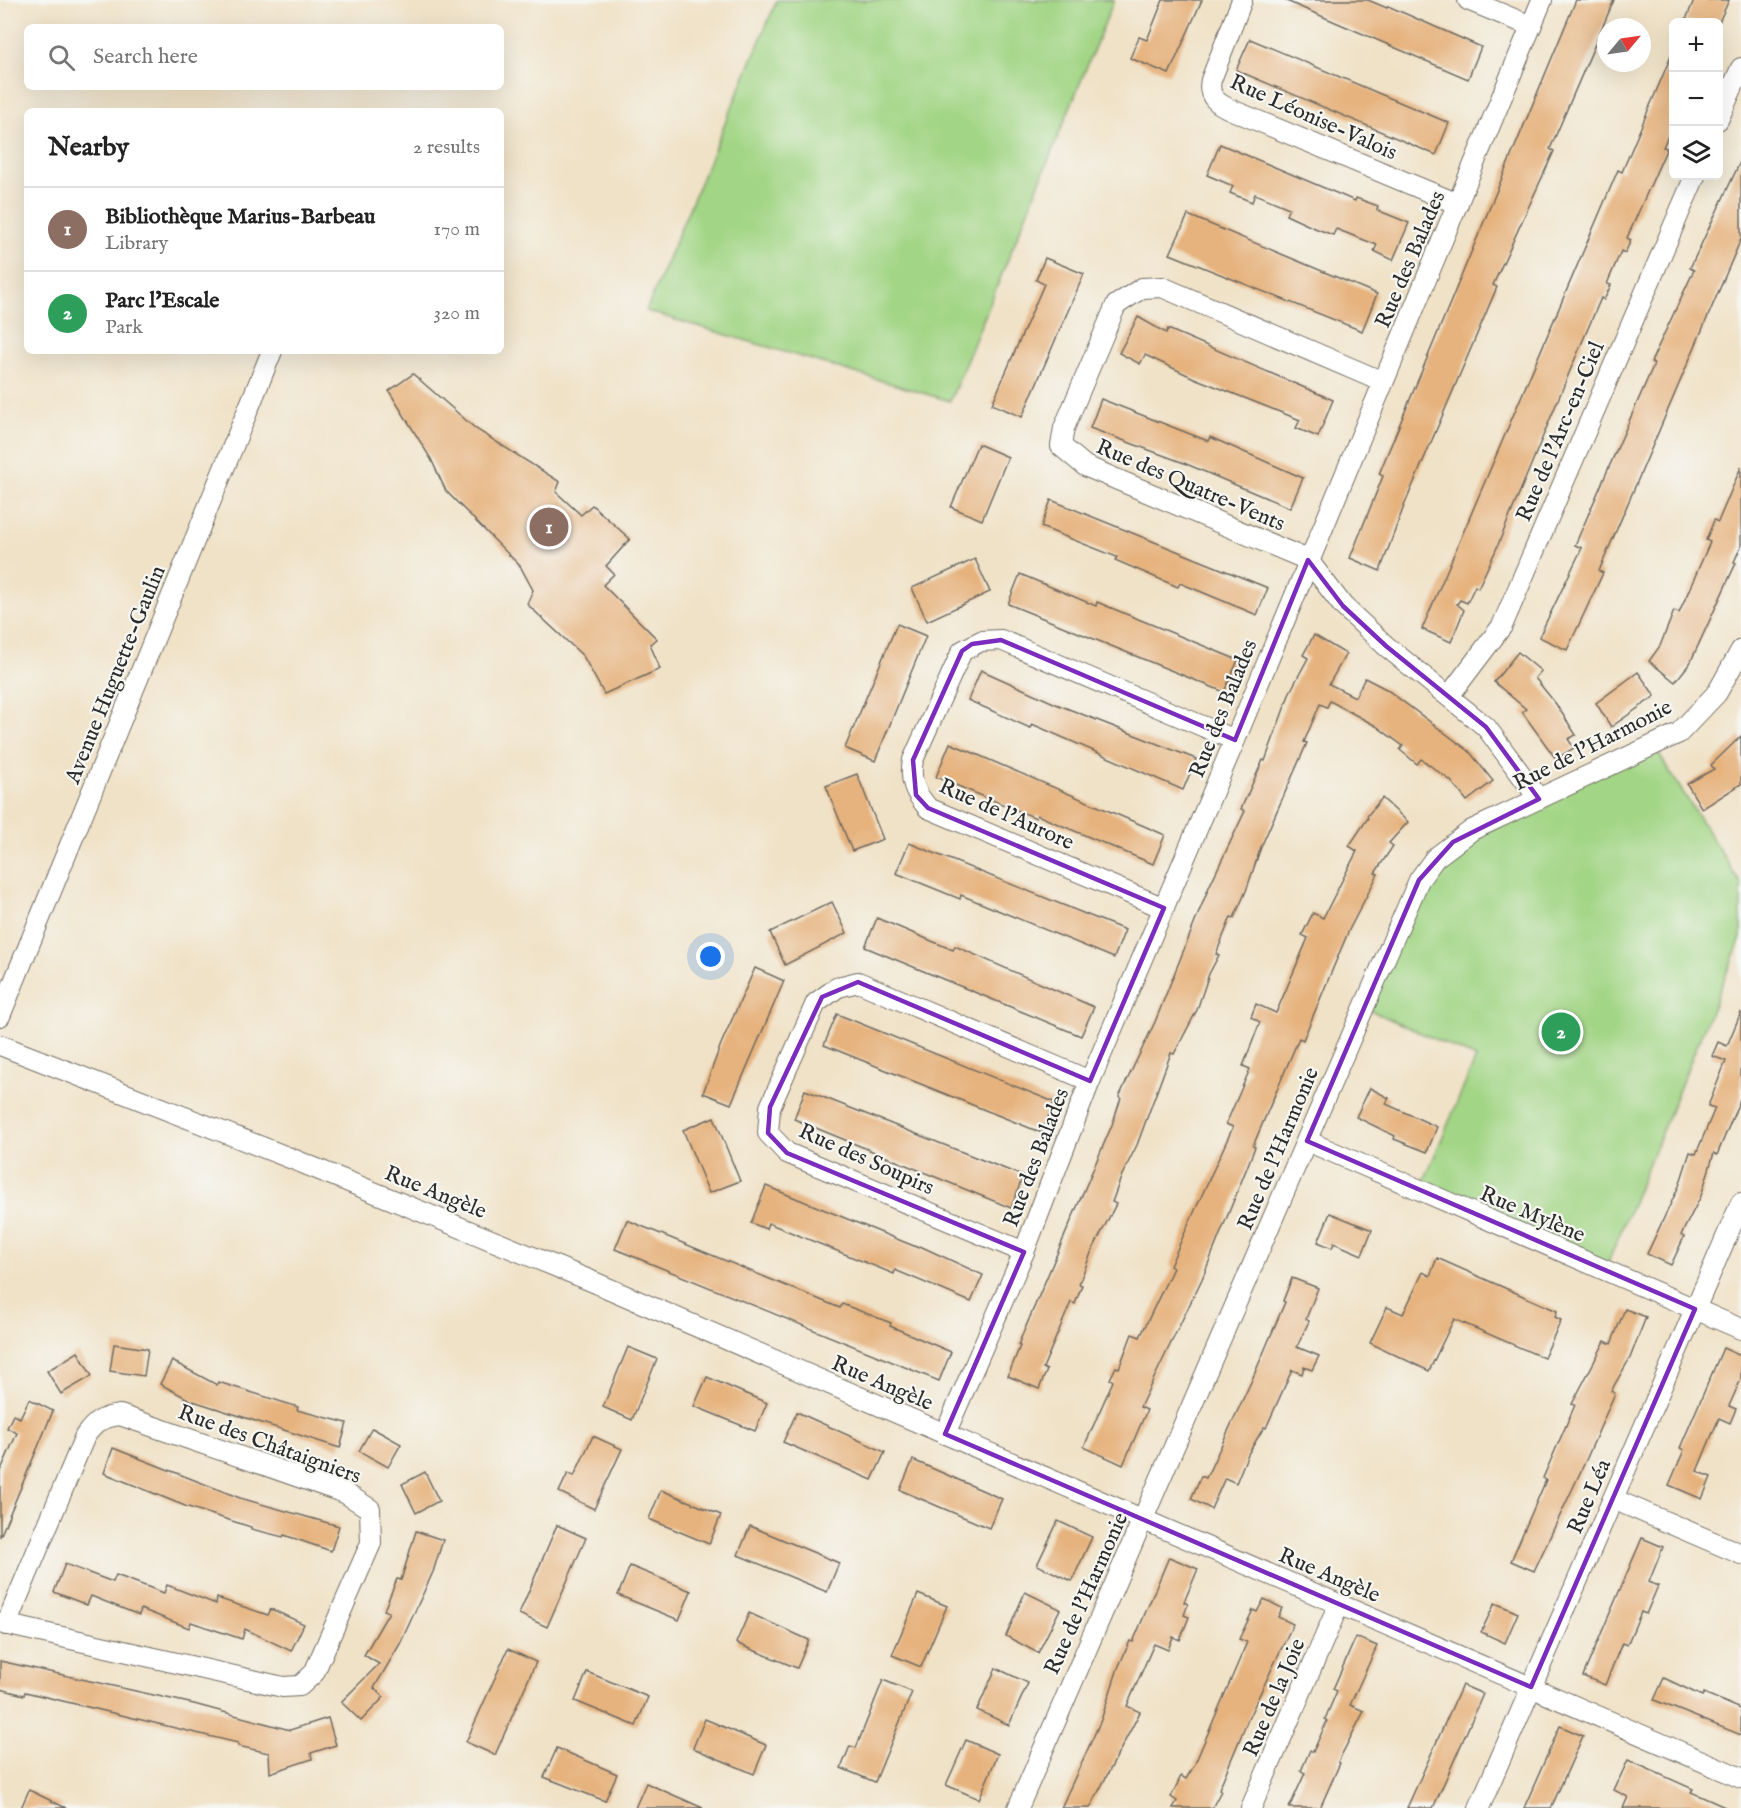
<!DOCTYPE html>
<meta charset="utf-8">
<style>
body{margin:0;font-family:"IM FELL English",serif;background:#f2f2f2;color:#222}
.controls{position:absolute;right:18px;top:18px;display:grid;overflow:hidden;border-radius:9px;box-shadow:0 6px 24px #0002}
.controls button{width:54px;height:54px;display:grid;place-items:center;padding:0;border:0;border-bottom:2px solid #e0e0e0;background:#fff;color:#222;font:30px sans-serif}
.compass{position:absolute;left:1597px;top:18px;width:54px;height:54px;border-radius:50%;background:#fff;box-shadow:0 6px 24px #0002;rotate:61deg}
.you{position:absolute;left:711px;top:957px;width:21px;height:21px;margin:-15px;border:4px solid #fff;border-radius:50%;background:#1a73e8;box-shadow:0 0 0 9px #1a73e833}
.badge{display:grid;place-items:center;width:39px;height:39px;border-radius:50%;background:#ea580c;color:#fff;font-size:20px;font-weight:700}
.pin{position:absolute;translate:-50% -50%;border:3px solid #fff;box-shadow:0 2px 6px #0006}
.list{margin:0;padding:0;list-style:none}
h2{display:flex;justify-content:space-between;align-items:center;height:78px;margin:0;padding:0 24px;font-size:26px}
h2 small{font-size:20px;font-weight:400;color:#767676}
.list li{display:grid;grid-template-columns:39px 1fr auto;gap:18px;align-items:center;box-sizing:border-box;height:84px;padding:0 24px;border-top:2px solid #e0e0e0}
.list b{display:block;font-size:22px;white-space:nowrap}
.list p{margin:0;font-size:20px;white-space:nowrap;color:#767676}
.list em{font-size:20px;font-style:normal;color:#767676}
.icon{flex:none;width:33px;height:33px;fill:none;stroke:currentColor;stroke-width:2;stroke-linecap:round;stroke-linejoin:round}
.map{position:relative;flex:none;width:1741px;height:1808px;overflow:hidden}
.search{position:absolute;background:#fff;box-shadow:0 6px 24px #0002;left:24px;top:24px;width:480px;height:66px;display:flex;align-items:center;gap:15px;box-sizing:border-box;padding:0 21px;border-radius:9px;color:#767676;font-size:22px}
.panel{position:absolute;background:#fff;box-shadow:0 6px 24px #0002;left:24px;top:108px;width:480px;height:246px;border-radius:9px}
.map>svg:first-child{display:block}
.green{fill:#a2d585;stroke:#668058;stroke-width:1.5}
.building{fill:#e6b27d}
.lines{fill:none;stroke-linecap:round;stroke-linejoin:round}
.street-casing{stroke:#706b62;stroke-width:22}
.street{stroke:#fff;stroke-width:20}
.marked{fill:none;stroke:#7b2cbf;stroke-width:4.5;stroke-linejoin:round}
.labels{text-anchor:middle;stroke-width:4.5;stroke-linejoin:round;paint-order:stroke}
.street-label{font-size:22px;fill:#2b2b2b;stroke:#f6f6f2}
</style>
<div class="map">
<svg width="1741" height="1808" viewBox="0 0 1741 1808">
<rect width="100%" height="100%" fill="#f6f6f2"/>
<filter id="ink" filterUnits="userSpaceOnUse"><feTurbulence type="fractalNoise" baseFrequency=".0167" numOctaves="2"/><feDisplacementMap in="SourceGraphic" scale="12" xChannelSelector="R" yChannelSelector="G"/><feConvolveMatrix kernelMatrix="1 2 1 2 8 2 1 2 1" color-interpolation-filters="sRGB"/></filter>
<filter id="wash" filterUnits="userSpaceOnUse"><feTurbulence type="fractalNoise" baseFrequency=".008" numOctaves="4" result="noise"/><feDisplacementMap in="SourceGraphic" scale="24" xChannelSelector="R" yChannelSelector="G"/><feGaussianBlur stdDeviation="1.35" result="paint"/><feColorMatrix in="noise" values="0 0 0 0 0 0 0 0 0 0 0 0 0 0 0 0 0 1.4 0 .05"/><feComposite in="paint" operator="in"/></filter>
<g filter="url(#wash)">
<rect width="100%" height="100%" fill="#f0e2c7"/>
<g class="green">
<path d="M777,0h337l-164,401 -304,-90z"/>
<path d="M1653,745l88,139v54l-136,332 -185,-80 56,-132 -113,-51 72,-149z"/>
</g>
<g id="blocks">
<g class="building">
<path d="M1163,0h39l-33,74 -39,-16 9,-21 8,3z"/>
<path d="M1284,0h84l19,8 1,-2 93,41 -13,32z"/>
<path d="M1576,0h38l-64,149 4,2 -61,134 4,2 -93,219 -24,65 -30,-13 33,-82 -4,-2z"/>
<path d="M1694,0h35l-10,22h-34z"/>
<path d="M1250,39l199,84 -13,32 -200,-85z"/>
<path d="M1674,49v74l-11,24 4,1 -40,90 4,2 -6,13 -4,-2 -14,33 4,1 -7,15 -3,-2 -29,68 -77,186 -17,36 -3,-2 -8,17 -7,-3 -3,4 7,6 -13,32 -29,-13 196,-459 4,2z"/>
<path d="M1220,144l135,57 1,-3 22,8 -1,4 32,13 -16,37 -19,-9 3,-6 -41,-16 -3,6 -21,-8 -26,-12 3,-7 -34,-14 -3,8 -22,-9 3,-7 -26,-11z"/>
<path d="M1741,160v79l-142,332 4,2 -36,77 -28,-13 43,-89 -7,-3 79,-181 -3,-2 43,-92 -4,-2z"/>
<path d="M1188,215l189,79 -15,37 -192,-77z"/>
<path d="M1045,258l39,16 -62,143 -30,-13 52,-120 -8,-4z"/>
<path d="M1138,317l28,16 2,-4 165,71 -15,37 -22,-9 4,-8 -106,-42 -49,-23 -5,9 -21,-11z"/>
<path d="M413,374l63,55 84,53 -4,10 25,23 11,-10 38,34 -24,27 8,8 -11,11 54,54 -7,5 10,25 -56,25 -21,-38 -56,-52 6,-14 -13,-24 -74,-75 -15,-32 -42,-68z"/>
<path d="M1101,399l107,42 2,-4 93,41 -13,30 -106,-45 -94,-35z"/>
<path d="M978,444l30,13 -26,63 -31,-13z"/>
<path d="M1741,467v79l-7,16 2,1 -46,100 -15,19 -26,-21 11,-15 14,-35 5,2 31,-71 -4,-2 8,-20 4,2z"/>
<path d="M1051,500l217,88 -11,27 -77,-32 -2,4 -63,-27 2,-3 -76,-30z"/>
<path d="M975,559l15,33 -63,29 -15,-33z"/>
<path d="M1020,574l76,32 1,-4 141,58 -14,32 -216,-88z"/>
<path d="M897,624l29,12 -51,125 -30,-13z"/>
<path d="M1314,635l32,19 -17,30 26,13 10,-19 21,11 83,62 24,30 -26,20 -16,-20 -30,-22 -4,5 -17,-14 3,-4 -27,-20 -46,-25 -3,6 -7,-3 -16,38 3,1 -46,104 -15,44 -12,27 -3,-1 -15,37 3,1 -10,19 -12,36 -23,44 -3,-1 -34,92 -15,30 -10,27 4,2 -25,49 -12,31 3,1 -7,19 -4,-2 -28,66 4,2 -8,19 -31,-13 12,-30 -2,-1 94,-220 9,-27 -2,-1 36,-75 54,-135 36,-76 -4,-2 22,-49 2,1 25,-69 18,-34 -5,-3z"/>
<path d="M1518,652l23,19 -6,7 21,26 20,31 -8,4 6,9 -18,11 -34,-47 4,-3 -32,-27z"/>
<path d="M981,670l75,34 140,55 -13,31 -151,-66 -2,4 -62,-28z"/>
<path d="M1638,672l17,24 -44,31 -15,-24z"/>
<path d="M1741,736v48l-39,25 -15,-25 27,-15 -3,-4z"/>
<path d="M950,743l215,92 -12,29 -116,-49 -1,3 -100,-41z"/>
<path d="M857,774l26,65 -31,12 -26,-65z"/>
<path d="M1382,798l26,24 -19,21 4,3 -18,27 3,1 -29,56 -46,110 -4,-2 -46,108 2,1 -9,23 -44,109 -62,128 7,3 -24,55 -39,-18 29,-66 -3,-2 6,-12 3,1 13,-34 8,3 33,-69 -3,-2 11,-25 52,-114 -7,-3 24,-55 -7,-3 17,-44 -9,-5 5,-13 20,9 32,-75 -6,-3 11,-22 10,5 34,-67 -8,-5 19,-28 -1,-2z"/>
<path d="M909,843l216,87 -11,28 -153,-63 -1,4 -64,-26z"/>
<path d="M832,902l15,31 -62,32 -15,-33z"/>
<path d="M877,918l76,32 2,-4 139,61 -13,29 -216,-89z"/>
<path d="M755,968l29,13 -53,123 -28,-11 18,-49z"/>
<path d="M1741,1012v85l-24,58 -3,-2 -13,43 -20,39 3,2 -13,28 -24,-11 32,-68 11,-34 6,2 19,-46 -7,-2 18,-45 -14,-5 6,-14 9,4z"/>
<path d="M837,1014l217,88 -12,31 -218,-88z"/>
<path d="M1370,1088l19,10 -3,6 51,23 -10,25 -33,-13 1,-3 -39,-19z"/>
<path d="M805,1090l218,86 -12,32 -217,-89z"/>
<path d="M714,1117l26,64 -31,12 -26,-63z"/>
<path d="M766,1186l153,62 1,-2 63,29 -12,27 -76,-32 -1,4 -126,-51 -2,6 -15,-6z"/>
<path d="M1330,1213l42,17 -10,25 -28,-12 -2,5 -14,-6z"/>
<path d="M627,1220l213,88 2,-4 49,19 -1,3 61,26 -12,29 -324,-132z"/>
<path d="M1437,1258l120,53 -2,6 6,3 -17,38 -90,-39 -25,52 -59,-28 17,-36 16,7 20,-42 7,4z"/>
<path d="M1292,1278l26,10 -12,31 3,2 -12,26 22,9 -7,14 -8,-3 -2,7 -10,-4 -26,58 -2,-1 -16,27 -12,29 -11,-5 -14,31 -20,-10 10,-23 5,2 45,-96 34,-80 -2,-1z"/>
<path d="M1625,1309l21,8 -16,41 -19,33 4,2 -28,65 -53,113 -23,-10 35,-81 -3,-2 32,-73 -3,-1 33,-63 6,3z"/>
<path d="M114,1344l34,5 -4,27 -34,-5z"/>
<path d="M628,1347l29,12 -25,61 -29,-13z"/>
<path d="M1723,1348l18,8v23l-12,27 7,3 -6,14 -11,-5 -22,53 14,6 -9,22 -33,-14 15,-35 -4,-2z"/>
<path d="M78,1352l14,24 -31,18 -14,-23z"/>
<path d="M172,1361l45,24 1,-3 80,25 -1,3 50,13 -7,25 -150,-48 -30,-16z"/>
<path d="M707,1377l60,26 -12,28 -61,-25z"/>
<path d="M29,1399l24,12 -53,126v-65l17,-39 -10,-5 6,-13 7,3z"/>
<path d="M797,1412l88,40 -13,28 -89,-38z"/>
<path d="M372,1428l29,16 -13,23 -29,-16z"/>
<path d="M593,1436l29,13 -28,60 -35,-17 9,-19 6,3z"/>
<path d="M113,1448l127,50 99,28 -8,25 -47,-16 -1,2 -32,-8v-2l-66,-21 -81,-33z"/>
<path d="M913,1460l89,39 -13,29 -89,-38z"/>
<path d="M425,1472l14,29 -23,12 -14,-29z"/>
<path d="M661,1490l60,25 -12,29 -60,-25z"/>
<path d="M1058,1521l34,16 -20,44 -35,-16z"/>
<path d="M557,1525l29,13 -39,89 -28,-13z"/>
<path d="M750,1526l89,37 -12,29 -89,-37z"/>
<path d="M416,1531l27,9 -10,32 -33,72 -26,44 10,9 -23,24 -20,-19 38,-38 -15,-9 25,-43 -5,-2 13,-31 4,1z"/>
<path d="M1642,1538l21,9 -14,35 9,4 -12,28 -5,-2 -14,33 -5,-2 -17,42 -22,-9z"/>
<path d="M1169,1557l29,12 -14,33 4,2 -4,11 5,2 -9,23 -7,-3 -5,13 -14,-6 -27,62 13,6 -50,96h-29l40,-88 17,-52 12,-27 3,1z"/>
<path d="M65,1564l48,18 3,-7 48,18 3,-8 49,19 1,-6 51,17 3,-6 33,15 -13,27 -46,-22 -3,10 -51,-17 -2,6 -48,-19 -2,6 -48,-19 -4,9 -33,-13z"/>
<path d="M630,1566l61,25 -12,29 -61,-25z"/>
<path d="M1025,1592l35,17 -22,44 -32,-17z"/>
<path d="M918,1594l29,12 -26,61 -29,-12z"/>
<path d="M1264,1599l18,9 -4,9 15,7 -44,93 -30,72 2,2 -9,17h-39l4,-7 -6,-4 10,-21 5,3 8,-13 53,-124 -8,-3 14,-29 4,2z"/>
<path d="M1495,1603l23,10 -13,30 -24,-11z"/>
<path d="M749,1613l60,27 -12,28 -61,-25z"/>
<path d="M1356,1637l21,9 -27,59 14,6 -26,51 2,1 -20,45h-31l16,-35 -4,-2 9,-21 3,2 14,-31 -2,-2 12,-28 -4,-2z"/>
<path d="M508,1649l28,13 -41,93 -29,-13z"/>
<path d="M0,1661l194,43 96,26 38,-12 8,27 -25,8 1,6 -42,14 -1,-20 -31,-7v-3l-213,-51 -1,3 -24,-6z"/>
<path d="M996,1668l32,15 -19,42 -32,-15z"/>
<path d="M587,1672l61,25 -12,29 -61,-25z"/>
<path d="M1664,1678l38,18 2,-3 37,16v26l-87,-35z"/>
<path d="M883,1680l29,12 -37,90 -34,-14 9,-22 6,2z"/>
<path d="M1462,1685l21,9 -22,51 -28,63h-26z"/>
<path d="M705,1719l61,26 -12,29 -61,-26z"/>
<path d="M1560,1726l23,10 -32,72h-27z"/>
<path d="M966,1740l32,14 -19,45 -33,-14z"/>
<path d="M557,1748l60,26 -12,27 -61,-24z"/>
<path d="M1628,1760l65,29 -2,3 36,16h-104l5,-11 -14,-7z"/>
<path d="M646,1783l57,25h-68z"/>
<path d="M29,1790l37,18h-45z"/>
</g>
</g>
</g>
<g filter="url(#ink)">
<use href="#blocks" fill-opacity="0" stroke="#706b62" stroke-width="1.5"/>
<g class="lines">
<defs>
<g id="street">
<path d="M1242,0l-31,80c-4,17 7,24 21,30l226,94"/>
<path d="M1468,0l63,26"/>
<path d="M1718,120l23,-52"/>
<path d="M1383,382l-221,-95 -20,1 -26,17 -52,123 -3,18 24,20 223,94 35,46 43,40 100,81 53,72"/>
<path d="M1449,696l53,-70 193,-450"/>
<path d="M1164,908l-236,-100c-13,-15 -19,-28 -15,-48l49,-109 19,-10 20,-1 234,100"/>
<path d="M0,1016l272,-665"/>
<path d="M0,1045l295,115 294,120 1152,498"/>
<path d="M1307,1141l434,188"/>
<path d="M1024,1252l-237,-99 -19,-20 2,-26 46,-104 22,-16 20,-5 232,99"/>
<path d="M945,1434l79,-182 66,-171 145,-341 307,-740"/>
<path d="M1613,1499l128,55"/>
<path d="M0,1623l283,64 17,-1 14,-13 57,-130 -1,-34 -25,-16 -225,-78c-18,2 -25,7 -35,21l-79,189"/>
<path d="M1018,1808l401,-928 16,-22 37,-28 207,-97 38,-40 24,-43"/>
<path d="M1251,1808l88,-204"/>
<path d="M1479,1808l262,-605"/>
</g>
</defs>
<use href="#street" class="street-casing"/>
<use href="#street" class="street"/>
</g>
</g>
<path class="marked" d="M1308,560l35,46 43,40 100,81 53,72 -86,43 -34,38 -112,261 388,168 -164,378 -586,-253 79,-182 -237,-99 -19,-20 2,-26 52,-110 36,-15 232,99 74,-173 -236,-100 -12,-13 -3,-35 49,-109 10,-7 29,-4 234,100z"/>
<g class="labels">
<g class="street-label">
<text transform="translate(1314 116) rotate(24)" y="8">Rue Léonise-Valois</text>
<text transform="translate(1409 259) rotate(-67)" y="8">Rue des Balades</text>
<text transform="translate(1559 431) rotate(-67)" y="8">Rue de l'Arc-en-Ciel</text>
<text transform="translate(1191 484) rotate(23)" y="8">Rue des Quatre-Vents</text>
<text transform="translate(114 674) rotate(-68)" y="8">Avenue Huguette-Gaulin</text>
<text transform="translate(1222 708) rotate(-68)" y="8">Rue des Balades</text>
<text transform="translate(1592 744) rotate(-27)" y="8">Rue de l'Harmonie</text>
<text transform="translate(1007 813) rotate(24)" y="8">Rue de l'Aurore</text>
<text transform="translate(1277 1148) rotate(-67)" y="8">Rue de l'Harmonie</text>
<text transform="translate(1035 1157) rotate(-69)" y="8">Rue des Balades</text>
<text transform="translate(867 1158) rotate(24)" y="8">Rue des Soupirs</text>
<text transform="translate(436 1191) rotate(22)" y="8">Rue Angèle</text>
<text transform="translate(1533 1213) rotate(23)" y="8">Rue Mylène</text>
<text transform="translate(883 1382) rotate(23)" y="8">Rue Angèle</text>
<text transform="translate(270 1443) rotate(20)" y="8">Rue des Châtaigniers</text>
<text transform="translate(1588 1496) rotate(-67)" y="8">Rue Léa</text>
<text transform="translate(1330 1574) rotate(23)" y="8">Rue Angèle</text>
<text transform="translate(1085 1593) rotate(-66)" y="8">Rue de l'Harmonie</text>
<text transform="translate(1273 1697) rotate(-67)" y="8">Rue de la Joie</text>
</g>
</g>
</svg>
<div class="controls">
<button>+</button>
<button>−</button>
<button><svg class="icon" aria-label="layers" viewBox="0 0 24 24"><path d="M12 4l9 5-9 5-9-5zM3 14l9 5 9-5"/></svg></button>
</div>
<svg class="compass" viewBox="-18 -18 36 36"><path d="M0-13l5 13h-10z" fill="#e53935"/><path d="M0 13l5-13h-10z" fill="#767676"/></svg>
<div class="you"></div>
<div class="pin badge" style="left:549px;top:527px;background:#8d6e63">1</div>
<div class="pin badge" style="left:1561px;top:1032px;background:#2e9e5b">2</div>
<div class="search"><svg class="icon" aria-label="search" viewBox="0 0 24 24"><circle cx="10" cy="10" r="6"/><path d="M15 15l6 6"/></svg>Search here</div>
<section class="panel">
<h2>Nearby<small>2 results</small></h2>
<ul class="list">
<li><span class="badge" style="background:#8d6e63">1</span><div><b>Bibliothèque Marius-Barbeau</b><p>Library</p></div><em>170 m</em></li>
<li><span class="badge" style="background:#2e9e5b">2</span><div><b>Parc l'Escale</b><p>Park</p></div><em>320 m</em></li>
</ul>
</section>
</div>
